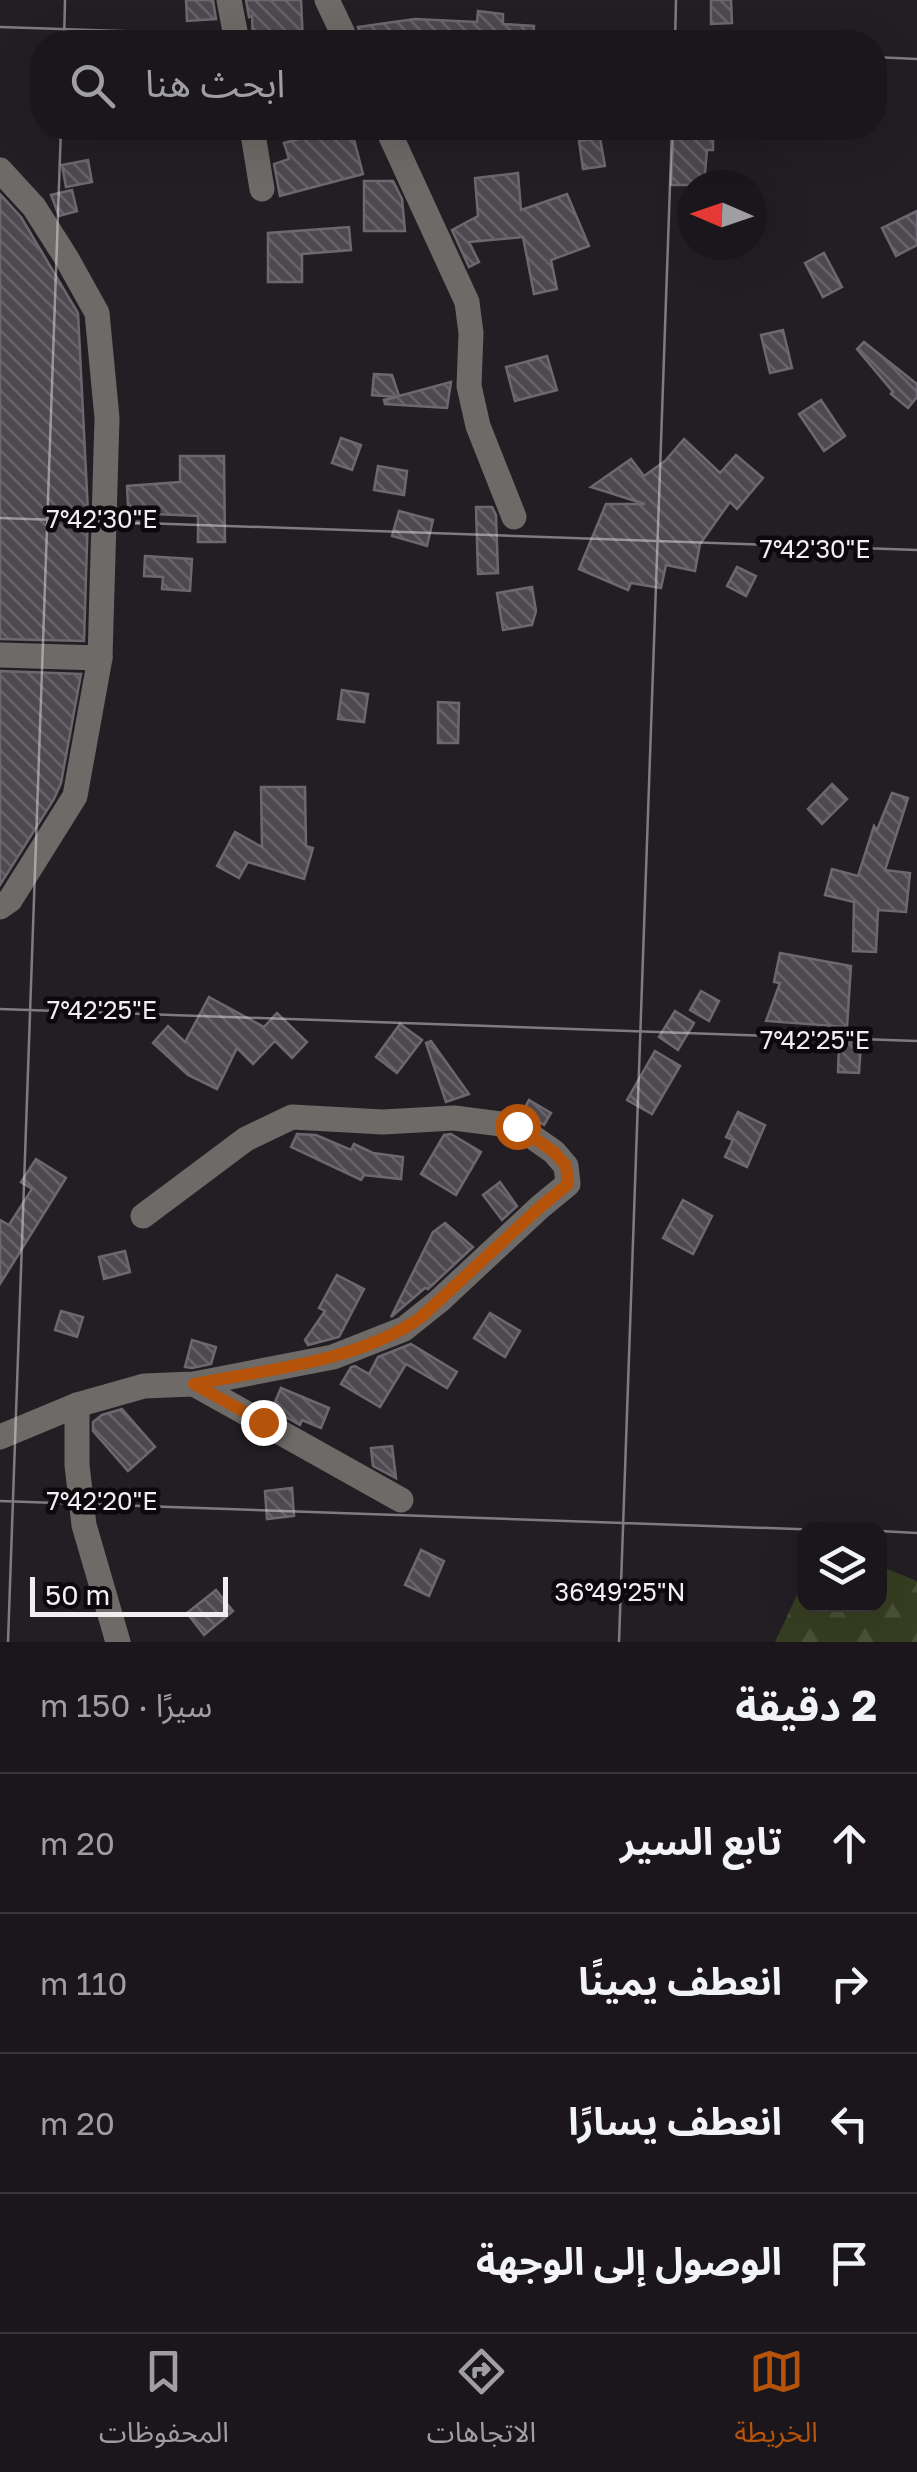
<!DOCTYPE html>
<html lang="ar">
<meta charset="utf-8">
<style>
body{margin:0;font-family:"Golos Text","Noto Sans Arabic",sans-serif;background:#272328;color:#f1f3f6;direction:rtl}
.controls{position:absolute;right:30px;bottom:30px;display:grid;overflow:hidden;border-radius:20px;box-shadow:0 10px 40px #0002}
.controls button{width:90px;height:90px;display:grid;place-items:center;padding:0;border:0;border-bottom:2px solid #38353a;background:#1a161b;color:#f1f3f6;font:50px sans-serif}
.compass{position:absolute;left:677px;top:170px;width:90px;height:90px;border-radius:50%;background:#1a161b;box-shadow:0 10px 40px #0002;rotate:272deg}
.scale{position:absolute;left:30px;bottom:25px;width:198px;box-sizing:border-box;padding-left:10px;border:5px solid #f1eef2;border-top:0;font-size:28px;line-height:35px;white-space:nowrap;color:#f1eef2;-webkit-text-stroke:8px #0b090b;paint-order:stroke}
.stop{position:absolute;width:30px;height:30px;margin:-22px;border:8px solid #b45309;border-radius:50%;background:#fff}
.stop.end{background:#b45309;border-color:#fff;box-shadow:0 2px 10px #0008}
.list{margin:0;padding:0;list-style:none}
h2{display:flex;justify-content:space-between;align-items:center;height:130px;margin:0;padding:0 40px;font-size:42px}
h2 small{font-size:32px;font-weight:400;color:#9f9fa3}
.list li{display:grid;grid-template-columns:65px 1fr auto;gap:30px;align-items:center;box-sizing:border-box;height:140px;padding:0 40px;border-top:2px solid #38353a}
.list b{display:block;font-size:38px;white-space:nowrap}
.list em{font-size:32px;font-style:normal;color:#9f9fa3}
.icon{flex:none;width:55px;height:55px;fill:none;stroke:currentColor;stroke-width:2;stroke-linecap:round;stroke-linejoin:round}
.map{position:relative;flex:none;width:917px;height:1642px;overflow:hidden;direction:ltr}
.search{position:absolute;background:#1a161b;box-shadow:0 10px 40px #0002;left:30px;right:30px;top:30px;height:110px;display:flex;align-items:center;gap:25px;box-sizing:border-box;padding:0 35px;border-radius:40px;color:#9f9fa3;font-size:38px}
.sheet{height:690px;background:#1a161b}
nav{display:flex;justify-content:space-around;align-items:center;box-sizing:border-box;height:140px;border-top:2px solid #38353a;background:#1a161b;font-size:28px;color:#9f9fa3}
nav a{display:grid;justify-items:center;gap:5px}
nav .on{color:#b45309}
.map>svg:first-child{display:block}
.forest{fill:url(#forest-firs)}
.building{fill:url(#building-back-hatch);stroke:#6d686f;stroke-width:2.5}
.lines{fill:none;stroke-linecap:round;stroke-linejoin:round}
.street{stroke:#6d6a68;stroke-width:25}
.route{stroke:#b45309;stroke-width:12}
.ticks{fill:none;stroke:#f1eef2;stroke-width:2.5;stroke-opacity:0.45}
.ticks-label{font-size:25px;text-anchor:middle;fill:#f1eef2;stroke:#0b090b;stroke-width:9;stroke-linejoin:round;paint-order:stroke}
</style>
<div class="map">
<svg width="917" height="1642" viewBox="0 0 917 1642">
<defs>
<pattern id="forest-firs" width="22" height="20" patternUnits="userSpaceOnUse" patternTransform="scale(2.5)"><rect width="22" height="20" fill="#363e21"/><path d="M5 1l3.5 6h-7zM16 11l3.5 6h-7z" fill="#4a5137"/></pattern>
<pattern id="building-back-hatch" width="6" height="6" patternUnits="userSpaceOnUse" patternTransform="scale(2.5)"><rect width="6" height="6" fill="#4d494f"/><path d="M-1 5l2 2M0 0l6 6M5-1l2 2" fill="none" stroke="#676469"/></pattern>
</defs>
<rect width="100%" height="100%" fill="#221e24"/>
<path class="forest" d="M880,1566l37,15v61h-142l29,-62v24h76z"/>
<g class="building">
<path d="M186,0h27l3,19 -29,2z"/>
<path d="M246,0h55l2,42h-50l-1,-26 -3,1z"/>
<path d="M711,0h20l1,23 -21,1z"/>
<path d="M478,11l25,3v10l31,2 -1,16h-170l-5,-15 57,-8 62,3z"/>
<path d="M342,128h9l12,46 -83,22 -6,-32 15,-5 -5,-16z"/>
<path d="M674,128h39v22h-6l-3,35h-33z"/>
<path d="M600,138l5,28 -22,3 -4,-28z"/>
<path d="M88,160l4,22 -26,5 -4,-22z"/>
<path d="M518,173l3,37 46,-16 22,52 -38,14 6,29 -23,5 -11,-57 -54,5 10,20 -10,5 -17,-37 26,-14 -3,-38z"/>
<path d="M364,181h29l9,18 3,32h-41z"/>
<path d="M72,190l5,21 -18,5 -8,-21z"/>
<path d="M0,194l21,23 57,96 10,199 -4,129 -84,-2z"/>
<path d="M917,211v34l-21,11 -14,-28z"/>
<path d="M349,227l2,23 -49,4v28h-34v-49z"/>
<path d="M824,253l18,34 -19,10 -18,-34z"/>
<path d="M783,330l9,38 -22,5 -9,-38z"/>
<path d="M864,342l53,42v13l-9,11 -17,-14 2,-2 -36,-43z"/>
<path d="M547,356l10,34 -42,11 -9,-34z"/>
<path d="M374,374l18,1 7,21 52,-14 -4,26 -62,-4 -1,-4 13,-3 -25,-2z"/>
<path d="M821,400l24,36 -21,15 -25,-37z"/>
<path d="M341,438l20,7 -9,25 -20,-7z"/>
<path d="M684,439l36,34 16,-18 27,23 -26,31 -7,-7 -30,42 -5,27 -29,-6 -5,23 -30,-5 -3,7 -49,-21 27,-65h39l-54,-17 40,-28 13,17 21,-15z"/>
<path d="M180,456h44l1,86h-27v-26l-43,-2v9l-26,1 -2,-38 53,-4z"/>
<path d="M378,466l29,5 -3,24 -30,-5z"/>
<path d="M476,507h16l4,8 2,58 -20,1z"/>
<path d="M399,511l34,9 -6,26 -35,-10z"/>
<path d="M145,556l47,3 -2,32 -28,-2 1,-12 -19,-1z"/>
<path d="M737,567l19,9 -10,20 -19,-10z"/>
<path d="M532,587l4,24 -4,14 -29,5 -6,-37z"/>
<path d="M0,671l81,3 -20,109 -7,16 -54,86z"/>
<path d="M342,690l26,4 -4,28 -26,-3z"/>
<path d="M438,702l21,1 -1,40h-20z"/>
<path d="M832,784l15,15 -25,25 -14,-15z"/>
<path d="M261,787h44l1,59 7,2 -9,31 -56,-17 -9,16 -22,-12 18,-34 27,15z"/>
<path d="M892,793l16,5 -23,72 25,3 -4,39 -28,-2 -2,42 -23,-1 1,-49 -29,-7 7,-26 26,7 16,-50 3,4z"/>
<path d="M780,953l71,13 -4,61 -81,-6 14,-38 -6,-1z"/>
<path d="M701,991l18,10 -10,20 -19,-11z"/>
<path d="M209,997l55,30 13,-14 30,29 -15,16 -17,-17 -22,23 -16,-16 -20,41 -29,-14 -35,-32 15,-17 17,16z"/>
<path d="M675,1011l19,12 -16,27 -19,-13z"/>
<path d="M400,1024l22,16 -25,33 -21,-16z"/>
<path d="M431,1041l38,53 -23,8 -20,-59z"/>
<path d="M839,1042l22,1 -2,30 -21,-1z"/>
<path d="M655,1051l25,15 -28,48 -25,-14z"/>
<path d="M529,1100l22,13 -7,12 -21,-14z"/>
<path d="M738,1112l27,13 -18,42 -22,-10 8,-17 -7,-3z"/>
<path d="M297,1134l19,1 35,15 3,-6 19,9 30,4 -2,22 -37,-4 -3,5 -70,-33z"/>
<path d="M451,1134l30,18 -25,43 -35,-21 23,-39z"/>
<path d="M36,1159l30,19 -66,106v-64l9,5 23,-36 -11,-7z"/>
<path d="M500,1182l17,24 -15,14 -19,-25z"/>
<path d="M683,1200l29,16 -19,38 -30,-16z"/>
<path d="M445,1223l28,24 -45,42 -3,-1 -34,29 42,-85z"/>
<path d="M125,1251l5,21 -26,7 -5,-22z"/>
<path d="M337,1275l27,14 -25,48 -31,8 -3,-5 20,-29 -6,-3z"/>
<path d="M61,1311l22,6 -6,20 -22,-7z"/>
<path d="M490,1313l30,18 -15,26 -31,-19z"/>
<path d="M192,1340l24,7 -5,17 -19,4 -7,-1z"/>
<path d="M411,1344l46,28 -10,16 -41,-24 -26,43 -39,-23 10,-17 4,-1 14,8 9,-17z"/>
<path d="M281,1388l48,20 -8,20 -19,-8 -2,5 -28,-16z"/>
<path d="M122,1409l33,38 -27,24 -35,-40v-9l9,-7z"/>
<path d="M392,1446l4,32 -23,-12 -2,-18z"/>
<path d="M292,1488l2,28 -27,3 -2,-28z"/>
<path d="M421,1550l23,11 -15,35 -24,-11z"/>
<path d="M216,1590l17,21 -29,24 -17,-22z"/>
</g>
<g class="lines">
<g class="street">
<path d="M229,0l8,42"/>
<path d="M327,0l20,42"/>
<path d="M252,128l10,61"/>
<path d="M387,128l80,174 4,31 -2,53 9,40 36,91"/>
<path d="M0,170l34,37 33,52 30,54 10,105 -7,240 -25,138 -65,104 -10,7"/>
<path d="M0,655l100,3"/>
<path d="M194,1384l207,116"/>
<path d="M77,1405v60l7,60 34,117"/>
<path d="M0,1437l77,-32 67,-19 50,-2 139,-27 71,-28 35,-28 101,-94 28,-23 -2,-18 -12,-14 -37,-26 -63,-8 -71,4 -91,-5 -46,22 -103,77"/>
</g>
</g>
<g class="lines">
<path class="route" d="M263,1422l-69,-38c72,-14 165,-23 226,-66l120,-111 28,-23 -2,-18 -12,-14 -37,-26"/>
</g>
<path class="ticks" d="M0,27l449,15M64,42l1,-42M675,42l1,-42M874,57l43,2M0,518l917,32M0,1009l917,32M0,1501l823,29M880,1531l37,2M8,1642l53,-1514M619,1642l53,-1514"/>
<g class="ticks-label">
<text x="102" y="528">7°42'30"E</text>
<text x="815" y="558">7°42'30"E</text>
<text x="102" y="1019">7°42'25"E</text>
<text x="815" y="1049">7°42'25"E</text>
<text x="102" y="1510">7°42'20"E</text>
<text x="620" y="1601">36°49'25"N</text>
</g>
</svg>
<div class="controls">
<button><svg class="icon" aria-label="layers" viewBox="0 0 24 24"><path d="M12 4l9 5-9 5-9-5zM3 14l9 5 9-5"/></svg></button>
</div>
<svg class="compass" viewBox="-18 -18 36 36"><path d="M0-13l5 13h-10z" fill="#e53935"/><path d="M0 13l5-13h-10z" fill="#9f9fa3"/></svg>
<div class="scale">50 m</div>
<div class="stop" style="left:517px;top:1126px"></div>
<div class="stop end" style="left:263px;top:1422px"></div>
<div class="search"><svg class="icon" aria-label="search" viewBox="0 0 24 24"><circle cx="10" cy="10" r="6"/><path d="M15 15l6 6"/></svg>ابحث هنا</div>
</div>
<section class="sheet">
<h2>2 دقيقة<small>سيرًا · 150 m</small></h2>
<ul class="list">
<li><svg class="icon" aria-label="ahead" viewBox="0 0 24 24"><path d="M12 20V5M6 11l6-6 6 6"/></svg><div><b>تابع السير</b></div><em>20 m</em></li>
<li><svg class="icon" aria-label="right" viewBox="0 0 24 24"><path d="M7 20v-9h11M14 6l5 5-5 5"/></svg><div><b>انعطف يمينًا</b></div><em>110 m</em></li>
<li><svg class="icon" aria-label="left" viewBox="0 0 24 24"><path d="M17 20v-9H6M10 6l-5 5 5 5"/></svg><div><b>انعطف يسارًا</b></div><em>20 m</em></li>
<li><svg class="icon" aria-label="arrive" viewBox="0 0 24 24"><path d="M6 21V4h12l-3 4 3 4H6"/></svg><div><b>الوصول إلى الوجهة</b></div></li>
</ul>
</section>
<nav>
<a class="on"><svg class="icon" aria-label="map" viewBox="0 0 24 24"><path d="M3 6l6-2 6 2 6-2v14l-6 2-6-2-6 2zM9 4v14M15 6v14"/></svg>الخريطة</a>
<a><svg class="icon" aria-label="directions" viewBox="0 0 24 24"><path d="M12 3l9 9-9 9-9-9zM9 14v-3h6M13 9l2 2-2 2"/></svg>الاتجاهات</a>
<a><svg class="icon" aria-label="saved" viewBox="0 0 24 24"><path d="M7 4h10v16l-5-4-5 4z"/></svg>المحفوظات</a>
</nav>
